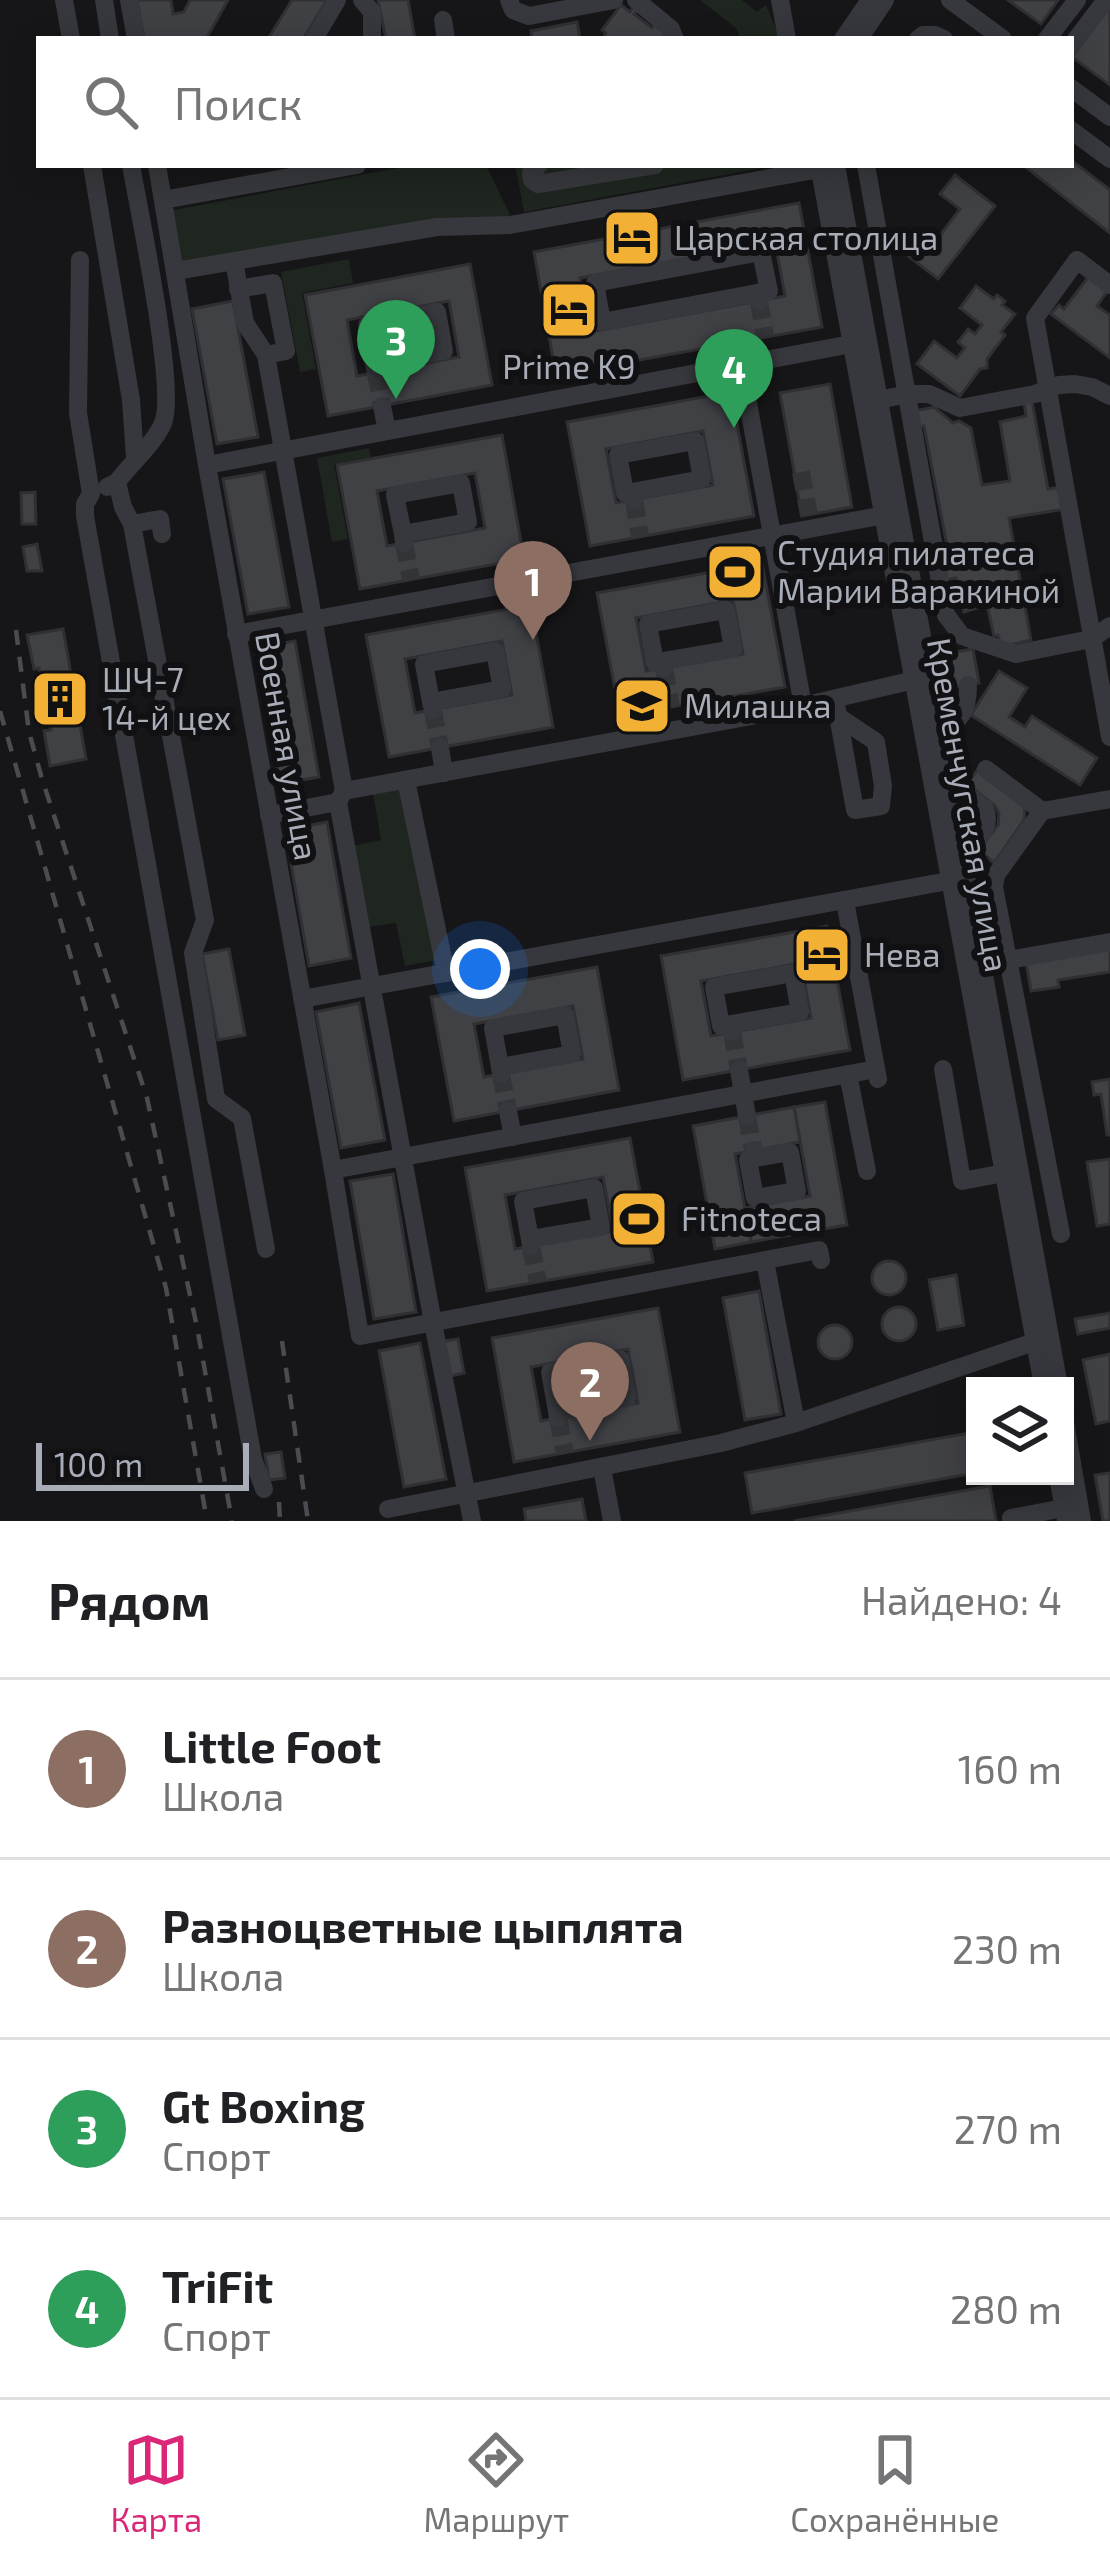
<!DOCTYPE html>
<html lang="ru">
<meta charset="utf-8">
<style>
body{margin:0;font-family:"Exo 2",sans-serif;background:#f6f6f6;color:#202124}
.controls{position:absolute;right:36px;bottom:36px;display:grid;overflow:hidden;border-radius:0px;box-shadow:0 6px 30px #0003}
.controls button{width:108px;height:108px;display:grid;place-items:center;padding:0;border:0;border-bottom:3px solid #e0e0e0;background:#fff;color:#202124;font:60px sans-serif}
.scale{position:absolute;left:36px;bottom:30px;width:213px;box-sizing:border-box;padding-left:12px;border:6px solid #a8adb8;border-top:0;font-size:33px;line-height:42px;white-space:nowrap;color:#a8adb8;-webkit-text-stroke:9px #111113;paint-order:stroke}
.you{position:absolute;left:480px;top:969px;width:42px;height:42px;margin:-30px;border:9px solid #fff;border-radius:50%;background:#1a73e8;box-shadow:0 0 0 18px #1a73e833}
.badge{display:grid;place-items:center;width:78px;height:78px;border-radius:50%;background:#db2777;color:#fff;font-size:39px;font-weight:700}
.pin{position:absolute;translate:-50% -99px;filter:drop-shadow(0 3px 6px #0008)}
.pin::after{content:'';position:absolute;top:63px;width:42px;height:36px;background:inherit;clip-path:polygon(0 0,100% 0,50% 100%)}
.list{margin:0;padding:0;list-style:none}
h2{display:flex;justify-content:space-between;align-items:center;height:156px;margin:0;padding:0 48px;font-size:51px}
h2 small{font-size:39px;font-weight:400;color:#757577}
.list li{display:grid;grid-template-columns:78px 1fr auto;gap:36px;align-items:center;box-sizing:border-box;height:180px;padding:0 48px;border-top:3px solid #e0e0e0}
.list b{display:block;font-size:45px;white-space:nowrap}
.list p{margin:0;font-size:39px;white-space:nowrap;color:#757577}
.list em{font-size:39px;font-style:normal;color:#757577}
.icon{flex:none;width:66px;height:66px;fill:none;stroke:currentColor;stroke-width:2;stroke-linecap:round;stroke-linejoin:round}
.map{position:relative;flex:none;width:1110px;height:1521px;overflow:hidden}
.search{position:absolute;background:#fff;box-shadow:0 6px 30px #0003;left:36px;right:36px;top:36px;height:132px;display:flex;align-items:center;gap:30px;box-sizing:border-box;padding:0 42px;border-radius:0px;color:#757577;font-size:45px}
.sheet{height:876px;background:#fff}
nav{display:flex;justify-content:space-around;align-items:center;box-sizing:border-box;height:168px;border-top:3px solid #e0e0e0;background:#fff;font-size:33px;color:#757577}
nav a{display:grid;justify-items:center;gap:6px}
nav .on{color:#db2777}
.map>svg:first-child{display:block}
.green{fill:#1e261f}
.building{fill:#404145;stroke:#303034;stroke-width:3;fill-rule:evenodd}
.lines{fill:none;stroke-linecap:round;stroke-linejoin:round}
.minor-tunnel{stroke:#333438;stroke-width:18;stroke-dasharray:18 9;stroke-linecap:butt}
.minor{stroke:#37383d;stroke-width:18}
.rail{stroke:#4a4c52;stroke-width:4.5;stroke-dasharray:15 12;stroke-linecap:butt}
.labels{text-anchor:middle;stroke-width:12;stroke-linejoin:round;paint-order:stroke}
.poi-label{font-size:33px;fill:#a8adb8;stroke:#111113;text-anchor:start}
.street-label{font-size:33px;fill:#a8adb8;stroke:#111113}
</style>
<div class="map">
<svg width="1110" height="1521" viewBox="0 0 1110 1521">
<rect width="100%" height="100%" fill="#161618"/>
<g class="green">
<path d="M700,0h42l15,12 9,-7 14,34h-40l-3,-10z"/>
<path d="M414,165h72l25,52 -333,44 -9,-50z"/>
<path d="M515,165h262l-253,47z"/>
<path d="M349,259l4,24 -51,10 14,76 -16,3 -19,-100z"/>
<path d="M369,448l2,9 -37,7 14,75 -16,3 -15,-84z"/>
<path d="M401,785l36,175 -32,6 -9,-43 -28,4 -15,-81 28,-6 -8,-47z"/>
</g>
<g class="building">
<path d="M137,0h34l2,14 11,-2 6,-12h38l-22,39h-62z"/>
<path d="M292,0h35l-24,39h-35z"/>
<path d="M378,0h30l7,39h-29z"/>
<path d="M1008,0h50l-17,24z"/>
<path d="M621,5l9,7 4,-5 4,3 -4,4 18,14 3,-4 12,9 -5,6h-59l3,-6 -4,-3z"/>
<path d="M1110,6v79l-38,-28z"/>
<path d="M577,22l3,17h-48l-1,-8z"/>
<path d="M1071,160l39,30v43l-87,-68h48z"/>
<path d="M955,175l40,31 -57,73 -40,-31 14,-19 21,16 27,-36 -20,-15z"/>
<path d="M799,203l23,124 -266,48 -22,-123zM775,242l10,54 -195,36 -10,-54z"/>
<path d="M470,264l22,121 -164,31 -23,-121zM449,301l10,56 -102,19 -10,-56z"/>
<path d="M1089,276l19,14 -11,16 13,9v43l-59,-44 8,-9 5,4z"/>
<path d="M976,286l18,13 3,-4 8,6 -3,4 13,9 -14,18 4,3 -18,24v9l-7,1 -20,27 -43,-32 17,-23 23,17 8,-10 -7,-6 10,-13 7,5 7,-9 -22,-17z"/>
<path d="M233,301l25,136 -41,7 -25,-135z"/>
<path d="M830,384l22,123 -50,9 -22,-123z"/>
<path d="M731,392l23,124 -164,30 -23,-124zM703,431l10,54 -97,18 -10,-54z"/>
<path d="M1032,401l16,88 13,-2 4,22 -56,9 22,122 -30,7 -3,-12 -4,1 -7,-31 -23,7 -8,-34 -11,2 -1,-23 5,-1 -25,-130 -6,1 -3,-16 19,-4 19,16 6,-2 12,7 11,57 28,-4 -10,-59 26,-6 -2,-14z"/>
<path d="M502,435l22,124 -164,30 -23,-124zM475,473l10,55 -98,18 -10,-55z"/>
<path d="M264,472l25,135 -41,7 -25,-135z"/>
<path d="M35,492l1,32h-14l-1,-31z"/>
<path d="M37,544l5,27h-15l-4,-24z"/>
<path d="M762,563l23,124 -165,29 -23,-123zM733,600l10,54 -97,17 -10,-53z"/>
<path d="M531,605l22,122 -164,30 -23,-122zM502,641l10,54 -97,18 -10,-54z"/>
<path d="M63,629l23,130 -36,7 -6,-35 7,-1 -12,-62 -5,1 -7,-34z"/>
<path d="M295,641l24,136 -39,7 -25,-136z"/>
<path d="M973,649l6,34 -24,4 -7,-34z"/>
<path d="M999,671l28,17 -18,29 16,10 7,-11 65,42 -17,27 -109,-70z"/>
<path d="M978,769l43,32 4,9 -1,10 -30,43 -15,-13 19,-25 1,-11 -4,-8 -28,-22z"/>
<path d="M327,822l24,136 -42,8 -24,-136z"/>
<path d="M827,926l23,124 -167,30 -22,-124zM801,963l10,55 -100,18 -10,-55z"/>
<path d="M229,949l16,86 -27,5 -16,-86z"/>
<path d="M1110,949v23l-52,8 1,7 -28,4 -5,-29z"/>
<path d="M597,967l22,123 -165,31 -23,-124zM573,1006l10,53 -99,18 -10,-53z"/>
<path d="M359,1003l26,137 -44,8 -25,-136z"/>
<path d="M1110,1079v56h-3l-6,-41 -7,1 -2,-13z"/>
<path d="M825,1102l22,123 -96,17 -6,-34 65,-12 -16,-89z"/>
<path d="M794,1107l6,35 -65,12 16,88 -36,7 -22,-123z"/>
<path d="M630,1138l23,124 -166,29 -22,-123zM603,1177l10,54 -98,18 -10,-54z"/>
<path d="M1110,1159v65l-13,2 -10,-64z"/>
<path d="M393,1174l23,138 -42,7 -24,-138z"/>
<circle cx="889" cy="1278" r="17"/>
<path d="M956,1275l8,50 -26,5 -9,-50z"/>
<path d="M759,1291l22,123 -36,6 -22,-122z"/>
<circle cx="899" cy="1324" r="17"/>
<path d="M658,1308l22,124 -166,30 -22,-124zM628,1349l10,54 -97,18 -10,-54z"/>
<path d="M1110,1313v15l-32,6 -3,-15z"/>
<circle cx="835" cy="1342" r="17"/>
<path d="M458,1339l6,34 -13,3 -7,-35z"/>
<path d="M420,1343l26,136 -42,8 -25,-136z"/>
<path d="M1110,1354v67l-14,3 -13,-64z"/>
<path d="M975,1432v41l-223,40 -7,-40z"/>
<path d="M281,1452l4,26 -16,2 -4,-26z"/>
<path d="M1110,1473v48h-7l-8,-46z"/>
<path d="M990,1486l6,35h-202z"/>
<path d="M582,1499l4,22h-60l-2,-12z"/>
</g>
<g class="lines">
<g class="minor-tunnel">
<path d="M759,301l6,36"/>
<path d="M376,373l6,33"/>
<path d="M801,472l8,43"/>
<path d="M634,500l6,37"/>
<path d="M404,543l7,37"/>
<path d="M664,668l7,39"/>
<path d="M433,710l7,38"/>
<path d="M732,1032l7,38"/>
<path d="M501,1074l7,37"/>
<path d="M747,1116l6,34"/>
<path d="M531,1246l7,36"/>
<path d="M558,1418l7,35"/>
</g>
<g class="minor">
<path d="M64,0l7,39"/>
<path d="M104,0l6,39"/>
<path d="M129,0l7,39"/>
<path d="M362,0l10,12v27"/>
<path d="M509,0l4,10 16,6 85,-16"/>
<path d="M636,0l35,29 4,10"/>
<path d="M780,0l7,39"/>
<path d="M950,0l53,39"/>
<path d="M443,20l3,19"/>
<path d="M314,39l23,-39"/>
<path d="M843,39l27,-39"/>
<path d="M859,39l26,-39"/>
<path d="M918,39l5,-4h12l9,4"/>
<path d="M1047,39l30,-39"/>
<path d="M1071,46l35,-46"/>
<path d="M1071,88l39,29"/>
<path d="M1071,130l39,29"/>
<path d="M92,165l39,235 4,58"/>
<path d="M157,165l50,300 126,705 27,166 459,-86 2,10"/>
<path d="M539,165l-8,8 1,7 6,4 117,-19"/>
<path d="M819,165l224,1221"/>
<path d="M836,165l223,1221"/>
<path d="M866,165l80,450 16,21 54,18 75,-15 19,-13"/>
<path d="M163,200l194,-35"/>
<path d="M80,260l-2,153 13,81 -6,10v12l168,943 11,30"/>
<path d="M234,261l11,62 21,32 78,436"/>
<path d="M175,271l262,-44 73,-2 310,-56"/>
<path d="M1110,285l-33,-25 -42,58 75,419"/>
<path d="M238,289l35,-6 13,68 -20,4"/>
<path d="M757,293l12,-2 -8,-39 -166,31 7,39 155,-29 2,8"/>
<path d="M374,364l-7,-39 70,-13 7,39 -70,13 2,9"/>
<path d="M741,364l62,342"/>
<path d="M868,402l40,-8h21l31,14 75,-14 24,-9 16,-1 17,3 18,9"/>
<path d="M382,406l5,25"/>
<path d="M207,465l655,-123"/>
<path d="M117,482l6,25 9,17 73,396 -12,33 23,146 26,19 24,131"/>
<path d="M107,487l10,-5c14,-19 37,-38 46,-59 14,-33 -24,-212 -32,-258"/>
<path d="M632,492l-7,1 -7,-38 77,-14 7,38 -70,13 2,8"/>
<path d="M132,524l28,-5 2,15"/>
<path d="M403,534l-8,-39 66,-12 7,39 -65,12 1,9"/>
<path d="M236,634l660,-121"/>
<path d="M663,661l-8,2 -7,-39 78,-14 7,39 -70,12 1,7"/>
<path d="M835,699l20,111 26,-4 2,-20 -7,-44 -37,-25"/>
<path d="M431,702l-7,-38 71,-13 7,38 -71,13 2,8"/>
<path d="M940,731c22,-11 28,-21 28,-46"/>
<path d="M440,748l4,25"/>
<path d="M986,769l56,42"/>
<path d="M406,780l40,193"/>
<path d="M949,782l36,27c8,19 -11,35 -22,50"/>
<path d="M338,802l95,521 39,198"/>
<path d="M269,815l69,-13 6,-11 450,-83 129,-30"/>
<path d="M845,901l33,178"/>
<path d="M1002,961l108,-19"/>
<path d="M302,999l657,-120"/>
<path d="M731,1024l-10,2 -7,-39 79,-14 7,39 -69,12 1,8"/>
<path d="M500,1067l-7,-39 72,-13 7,39 -72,13 1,7"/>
<path d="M943,1069l19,112 42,-8"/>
<path d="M739,1070l8,46"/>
<path d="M848,1074l19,97"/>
<path d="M508,1111l5,26"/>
<path d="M753,1150l2,8 -7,2 7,38 42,-7 -7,-39 -35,6"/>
<path d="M333,1170l543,-101"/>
<path d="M1061,1234l-67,-347 2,-12 46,-64 68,-12"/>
<path d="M530,1239l-7,-38 71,-13 7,39 -71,12 1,7"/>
<path d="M765,1261l31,162"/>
<path d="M557,1411l-7,-39 70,-13 7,39 -70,13 1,7"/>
<path d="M1065,1422l17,99"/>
<path d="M602,1468l10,53"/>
<path d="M1058,1476l8,45"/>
<path d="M388,1509l333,-66 75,-20 250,-85"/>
<path d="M1012,1521l-1,-3 42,-8"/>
</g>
<g class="rail">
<path d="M16,630l13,102 13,47 105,319 50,229 35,194"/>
<path d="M0,711l166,577 41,233"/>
<path d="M282,1341l26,180"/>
<path d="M279,1502l1,19"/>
</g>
</g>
<defs>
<symbol id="hotel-square" viewBox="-11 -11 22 22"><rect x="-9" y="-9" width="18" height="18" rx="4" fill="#f2b134" stroke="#111113"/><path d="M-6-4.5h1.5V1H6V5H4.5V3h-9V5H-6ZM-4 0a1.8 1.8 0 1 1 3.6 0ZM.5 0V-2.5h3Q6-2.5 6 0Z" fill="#111"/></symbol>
<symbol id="stadium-square" viewBox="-11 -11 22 22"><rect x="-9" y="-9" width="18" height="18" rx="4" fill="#f2b134" stroke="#111113"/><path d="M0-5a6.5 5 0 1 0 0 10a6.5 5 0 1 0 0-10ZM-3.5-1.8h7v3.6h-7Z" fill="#111"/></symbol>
<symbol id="building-square" viewBox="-11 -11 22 22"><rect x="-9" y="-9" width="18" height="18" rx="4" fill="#f2b134" stroke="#111113"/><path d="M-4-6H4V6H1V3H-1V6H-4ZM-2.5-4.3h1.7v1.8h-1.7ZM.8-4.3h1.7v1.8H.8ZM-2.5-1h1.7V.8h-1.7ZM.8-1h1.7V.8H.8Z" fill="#111"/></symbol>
<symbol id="school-square" viewBox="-11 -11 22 22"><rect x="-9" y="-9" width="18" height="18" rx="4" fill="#f2b134" stroke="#111113"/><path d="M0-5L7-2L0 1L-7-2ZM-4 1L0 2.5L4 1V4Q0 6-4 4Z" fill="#111"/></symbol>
</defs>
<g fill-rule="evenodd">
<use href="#hotel-square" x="599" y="205" width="66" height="66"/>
<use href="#hotel-square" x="536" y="277" width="66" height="66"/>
<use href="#stadium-square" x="702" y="539" width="66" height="66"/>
<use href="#building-square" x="27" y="666" width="66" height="66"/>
<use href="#school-square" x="609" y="673" width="66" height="66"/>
<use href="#hotel-square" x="789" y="922" width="66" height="66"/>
<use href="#stadium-square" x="606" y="1186" width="66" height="66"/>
</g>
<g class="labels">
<g class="poi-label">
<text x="674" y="250">Царская столица</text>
<text x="569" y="379" text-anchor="middle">Prime K9</text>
<text x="777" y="565">Студия пилатеса<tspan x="777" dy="38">Марии Варакиной</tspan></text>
<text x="102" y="692">ШЧ-7<tspan x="102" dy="38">14-й цех</tspan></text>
<text x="684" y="718">Милашка</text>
<text x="864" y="967">Нева</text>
<text x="681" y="1231">Fitnoteca</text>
</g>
<g class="street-label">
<text transform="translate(287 746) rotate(80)" y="12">Военная улица</text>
<text transform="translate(968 805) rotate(80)" y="12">Кременчугская улица</text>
</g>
</g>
</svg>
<div class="controls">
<button><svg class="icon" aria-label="layers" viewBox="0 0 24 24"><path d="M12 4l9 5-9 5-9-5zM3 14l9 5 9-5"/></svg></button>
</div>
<div class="scale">100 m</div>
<div class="you"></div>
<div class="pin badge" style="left:533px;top:640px;background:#8d6e63">1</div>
<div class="pin badge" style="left:590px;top:1441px;background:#8d6e63">2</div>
<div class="pin badge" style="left:396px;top:399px;background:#2e9e5b">3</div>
<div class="pin badge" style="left:734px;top:428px;background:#2e9e5b">4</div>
<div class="search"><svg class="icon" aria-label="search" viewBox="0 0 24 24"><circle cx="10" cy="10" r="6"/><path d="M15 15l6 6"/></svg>Поиск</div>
</div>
<section class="sheet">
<h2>Рядом<small>Найдено: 4</small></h2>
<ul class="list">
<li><span class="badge" style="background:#8d6e63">1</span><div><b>Little Foot</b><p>Школа</p></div><em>160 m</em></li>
<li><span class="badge" style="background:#8d6e63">2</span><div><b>Разноцветные цыплята</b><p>Школа</p></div><em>230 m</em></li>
<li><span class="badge" style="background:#2e9e5b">3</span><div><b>Gt Boxing</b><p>Спорт</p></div><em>270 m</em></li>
<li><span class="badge" style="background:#2e9e5b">4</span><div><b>TriFit</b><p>Спорт</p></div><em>280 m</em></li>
</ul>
</section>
<nav>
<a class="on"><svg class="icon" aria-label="map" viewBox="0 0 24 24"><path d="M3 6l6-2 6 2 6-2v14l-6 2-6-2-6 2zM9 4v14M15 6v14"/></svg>Карта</a>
<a><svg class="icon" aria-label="directions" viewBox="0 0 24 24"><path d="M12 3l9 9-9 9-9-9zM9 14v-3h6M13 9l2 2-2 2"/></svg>Маршрут</a>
<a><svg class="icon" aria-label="saved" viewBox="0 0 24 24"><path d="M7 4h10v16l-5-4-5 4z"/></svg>Сохранённые</a>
</nav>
